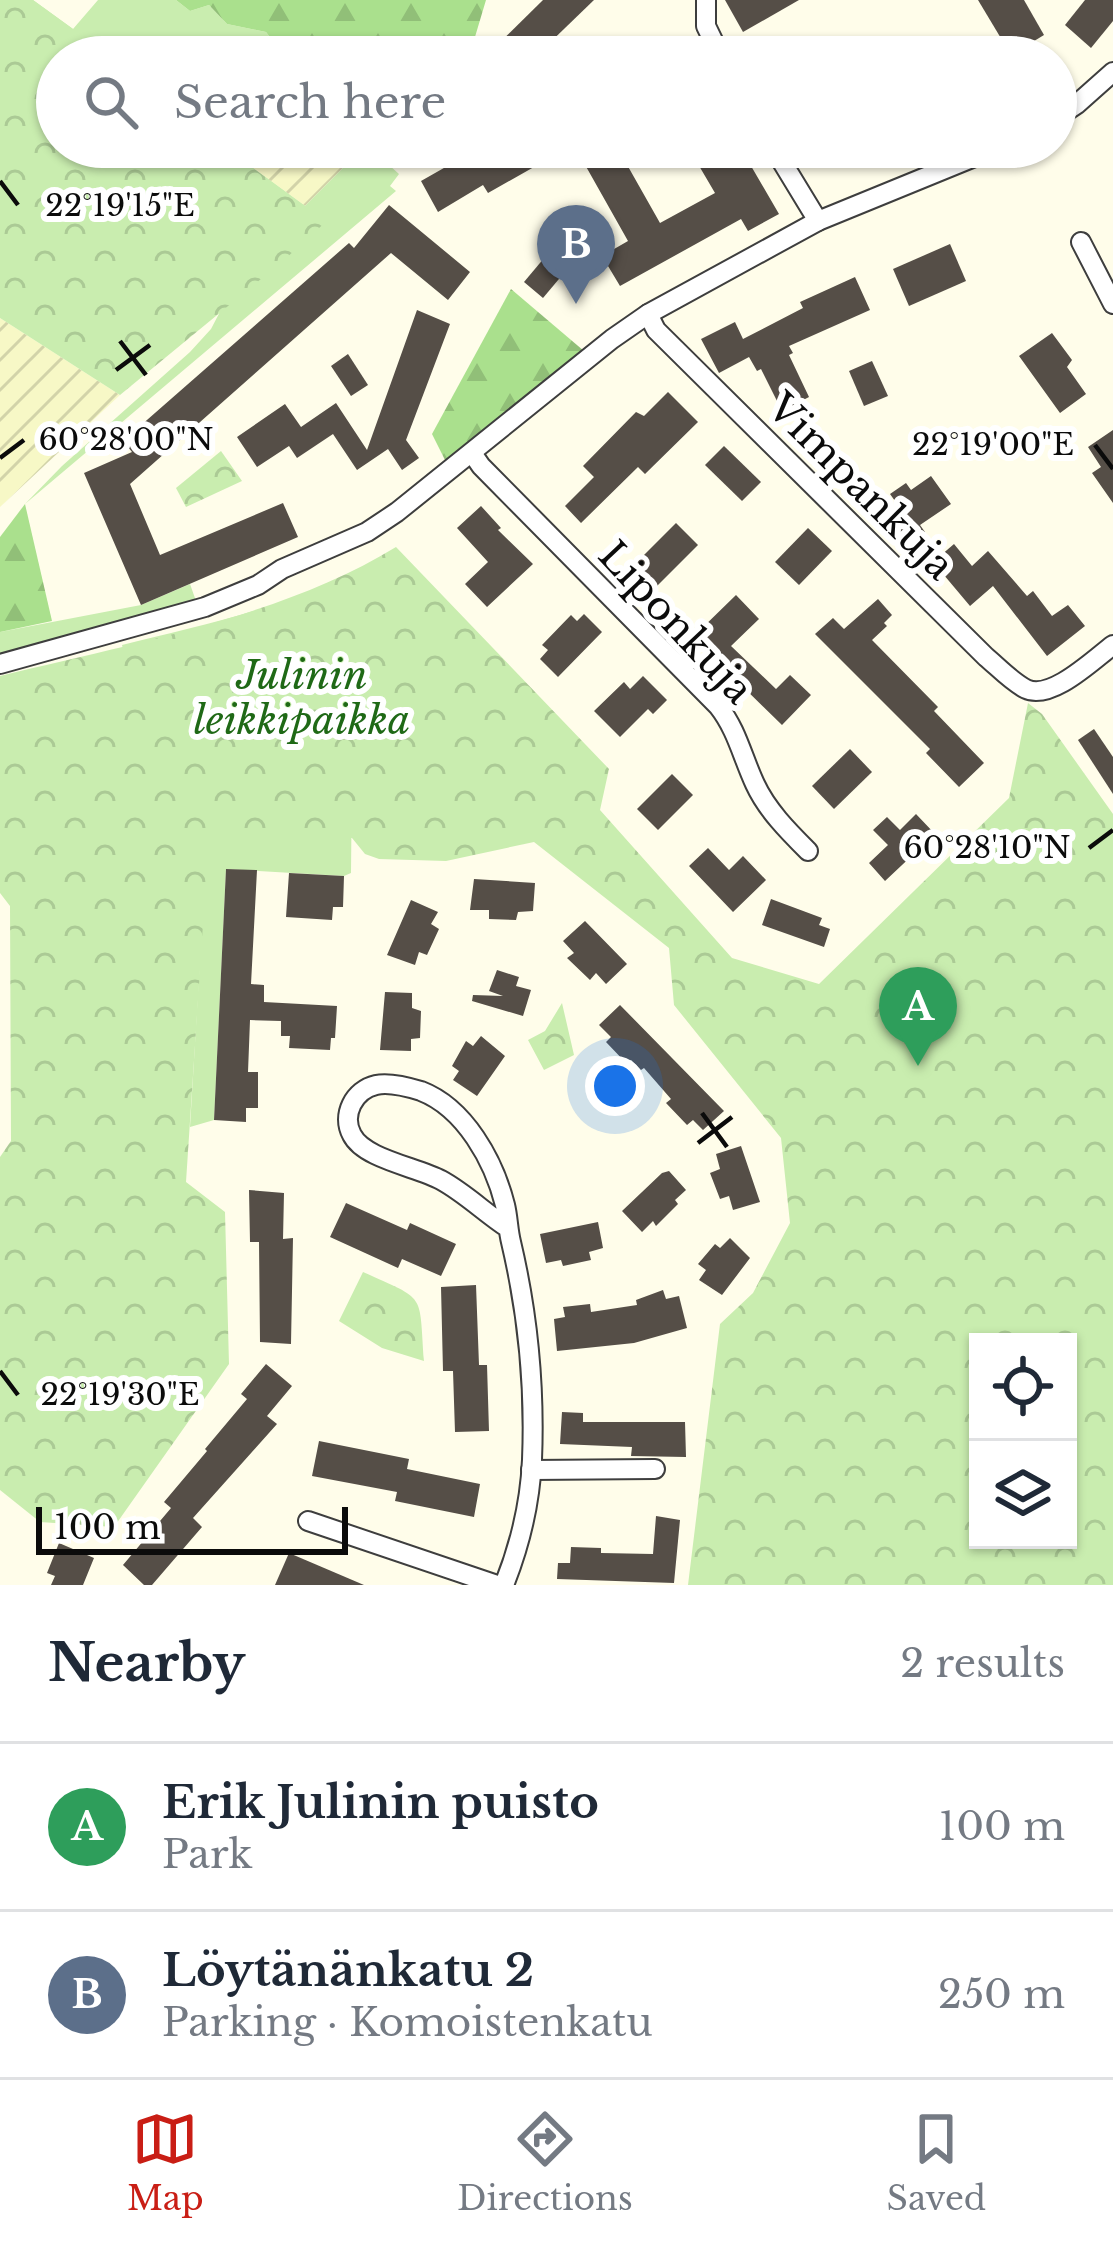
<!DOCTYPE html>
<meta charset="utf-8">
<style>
body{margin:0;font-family:"Libre Baskerville",serif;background:#f6f6f7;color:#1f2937}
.controls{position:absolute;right:36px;bottom:36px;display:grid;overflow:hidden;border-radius:0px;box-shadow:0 3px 9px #0004}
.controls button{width:108px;height:108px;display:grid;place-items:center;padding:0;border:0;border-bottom:3px solid #e0e1e3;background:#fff;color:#1f2937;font:60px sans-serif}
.scale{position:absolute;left:36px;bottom:30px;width:312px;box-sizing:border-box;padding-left:12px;border:6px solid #0b0b0b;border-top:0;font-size:33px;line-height:42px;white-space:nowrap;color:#0b0b0b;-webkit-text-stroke:9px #fff;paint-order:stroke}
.you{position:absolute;left:615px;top:1086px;width:42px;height:42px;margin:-30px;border:9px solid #fff;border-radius:50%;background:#1a73e8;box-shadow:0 0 0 18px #1a73e833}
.badge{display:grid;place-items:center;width:78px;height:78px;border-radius:50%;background:#c91e15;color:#fff;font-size:39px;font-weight:700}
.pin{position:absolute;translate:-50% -99px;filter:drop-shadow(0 3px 6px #0008)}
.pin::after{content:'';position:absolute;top:63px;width:42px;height:36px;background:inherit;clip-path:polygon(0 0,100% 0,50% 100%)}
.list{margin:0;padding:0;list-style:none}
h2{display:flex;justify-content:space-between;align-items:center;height:156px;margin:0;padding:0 48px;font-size:51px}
h2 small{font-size:39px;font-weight:400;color:#747a83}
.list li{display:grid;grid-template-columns:78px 1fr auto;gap:36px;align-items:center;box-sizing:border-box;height:168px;padding:0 48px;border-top:3px solid #e0e1e3}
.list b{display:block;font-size:45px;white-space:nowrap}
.list p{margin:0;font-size:39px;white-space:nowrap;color:#747a83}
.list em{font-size:39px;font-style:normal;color:#747a83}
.icon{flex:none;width:66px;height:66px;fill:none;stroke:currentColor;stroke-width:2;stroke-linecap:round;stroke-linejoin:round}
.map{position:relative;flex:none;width:1113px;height:1585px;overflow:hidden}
.search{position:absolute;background:#fff;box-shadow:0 3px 9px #0004;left:36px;right:36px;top:36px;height:132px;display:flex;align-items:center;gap:30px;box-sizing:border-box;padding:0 42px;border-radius:66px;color:#747a83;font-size:45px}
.sheet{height:492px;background:#fff}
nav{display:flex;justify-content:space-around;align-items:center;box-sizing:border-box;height:168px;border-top:3px solid #e0e1e3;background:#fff;font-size:33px;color:#747a83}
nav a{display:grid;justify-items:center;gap:6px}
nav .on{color:#c91e15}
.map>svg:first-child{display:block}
.farmland{fill:url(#farmland-furrows)}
.grass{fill:#c9edaf}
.forest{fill:url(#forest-firs)}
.park{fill:url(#park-crowns);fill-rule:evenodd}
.building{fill:#554e47}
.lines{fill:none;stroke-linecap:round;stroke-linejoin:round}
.minor-casing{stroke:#3e3e3e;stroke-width:22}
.minor{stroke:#fff;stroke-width:18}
.ticks{fill:none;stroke:#0b0b0b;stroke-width:4.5}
.labels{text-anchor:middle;stroke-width:12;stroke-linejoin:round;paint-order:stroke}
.street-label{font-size:39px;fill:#0b0b0b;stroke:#fff}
.park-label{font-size:39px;font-style:italic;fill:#1f6916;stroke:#fff}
.ticks-label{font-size:30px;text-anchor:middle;fill:#0b0b0b;stroke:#fff;stroke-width:12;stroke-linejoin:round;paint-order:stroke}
</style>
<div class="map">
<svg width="1113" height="1585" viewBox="0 0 1113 1585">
<defs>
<pattern id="farmland-furrows" width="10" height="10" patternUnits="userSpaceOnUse" patternTransform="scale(3)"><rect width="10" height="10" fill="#f7f8c6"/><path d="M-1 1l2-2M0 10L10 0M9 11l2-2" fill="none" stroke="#d2d3a9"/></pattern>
<pattern id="forest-firs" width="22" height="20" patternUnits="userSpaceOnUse" patternTransform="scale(3)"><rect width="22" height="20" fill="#aae08d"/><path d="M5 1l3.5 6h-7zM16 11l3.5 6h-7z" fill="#91bf78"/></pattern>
<pattern id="park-crowns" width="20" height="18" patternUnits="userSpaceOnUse" patternTransform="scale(3)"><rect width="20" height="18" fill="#c9edaf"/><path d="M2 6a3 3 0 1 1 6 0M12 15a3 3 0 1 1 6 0" fill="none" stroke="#abca95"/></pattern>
</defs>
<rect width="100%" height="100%" fill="#fffdea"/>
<g class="farmland">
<path d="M224,147h111l15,14 -45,45z"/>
<path d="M0,318l120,77 -120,112z"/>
</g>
<g class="grass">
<path d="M0,0h33l40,29 25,-29h78l14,11 19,-6 18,19 39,8 19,25h-60l-16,-12 -10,12h-112z"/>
<path d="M224,147l81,59 45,-45 -15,-14h34l30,27 -9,12 6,5 -371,313 37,-38 128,-114 21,-23 25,-48z"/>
<path d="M354,571l-3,302 -7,3 -118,-7 -12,251 -24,7 10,-168 -78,-314c75,-19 164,-37 232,-74z"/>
<path d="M190,584l6,17 -178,51 -18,1v-21l141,-27z"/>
</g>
<g class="forest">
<path d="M176,0h310l-17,57h-184l-19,-25 -39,-8 -18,-19 -19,6z"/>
<path d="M511,289l73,62 -138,111 -14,-28z"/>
<path d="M25,504l27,117 -52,11v-95z"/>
</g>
<g class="park">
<path d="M0,0h33l40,29 28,28h-44v90h167l81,59 25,12 -46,42 -164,135 -120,-77z"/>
<path d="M221,451l21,30 -56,26 -10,-19z"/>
<path d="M396,547l213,222 -9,41 132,148 87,26 190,-186 19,-95 14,11 71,100v771h-425l32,-261 33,-31 37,-70 -9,-85 -107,-133 -5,-57 -135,-106 -88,19 -67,-2 -14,-5 -13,-16 -143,-5 -23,349 39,30 4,152 -115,163 -74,-5 -40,-32v-333l11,-16 -1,-235 -10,-13v-217c129,-32 282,-59 396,-129zM978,1342h90v198h-90z"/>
<path d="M562,1003l12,52 -30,15 -16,-30 17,-9z"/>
<path d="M363,1272c64,29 56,19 61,89l-42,-13 -43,-27z"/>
</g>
<g class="building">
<path d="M543,0h51l-59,57h-50z"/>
<path d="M725,0h74l-56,32z"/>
<path d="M978,0h46l20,35 -33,20z"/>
<path d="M1085,0h28v21l-22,27 -26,-23z"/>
<path d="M498,147h34l9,16 -53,30 -5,-8 -45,27 -17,-31 51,-29 4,8z"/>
<path d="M575,147h42l43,76 55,-30 -27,-46h52l39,67 -31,17 -7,-12 -121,67 -18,-30 26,-15z"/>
<path d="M389,205l81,67 -22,28 -57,-47 -261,231 30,71 123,-52 15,34 -157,68 -57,-132 48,-21 -9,-11 226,-198 5,5z"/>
<path d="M566,232l19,16 -42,50 -19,-16z"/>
<path d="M950,244l16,37 -57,25 -16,-37z"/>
<path d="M855,277l15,33 -81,36 4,7 -4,2 20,42 -27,14 -21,-42 -4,2 -8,-14 -30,16 -18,-34 34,-17 8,17 60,-31 -3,-6z"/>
<path d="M417,310l33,14 -44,116 13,18 -17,12 -14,-21 -31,21 -24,-36 -36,24 -8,-12 -32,21 -20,-30 48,-33 16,23 35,-24 31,47z"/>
<path d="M1052,333l20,27 -5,7 19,27 -26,19 -41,-57z"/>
<path d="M348,354l20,31 -17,11 -20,-30z"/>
<path d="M872,361l16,35 -24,10 -15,-35z"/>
<path d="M668,392l30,30 -53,52 -7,-7 -57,56 -16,-17 29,-29 -11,-11 53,-54 8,4z"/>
<path d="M1113,430v73l-21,-30 9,-6 -13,-20z"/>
<path d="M724,446l37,36 -19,19 -37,-36z"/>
<path d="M931,476l20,28 -31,21 5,7 -17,12 -15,-21 12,-8 -15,-21 16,-11 5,7z"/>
<path d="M481,506l20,22 -3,2 35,34 -46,43 -22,-23 23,-22 -31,-34z"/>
<path d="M676,523l22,22 -48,48 -17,-17 8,-8 -5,-5z"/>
<path d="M808,528l24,23 -33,34 -24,-23z"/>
<path d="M954,544l18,22 16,-15 39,45 6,-5 19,25 16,-11 17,21 -38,30 -54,-70 -23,20 -37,-44z"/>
<path d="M736,595l23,24 -28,27 45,43 14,-14 21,20 -29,30 -47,-46 2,-2 -42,-42z"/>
<path d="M878,599l14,16 -8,8 3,3 -15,14 66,67 -4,4 50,52 -25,24 -33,-34 4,-4 -115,-115 18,-16 11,11z"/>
<path d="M584,614l18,18 -44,45 -18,-18 8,-9 -6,-5 29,-30 6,6z"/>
<path d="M643,676l24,24 -14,14 -5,-5 -28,28 -26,-26 30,-29 6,7z"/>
<path d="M1094,729l19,28v37l-35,-54z"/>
<path d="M850,749l22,23 -38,37 -22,-23z"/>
<path d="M672,774l21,21 -35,35 -21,-21z"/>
<path d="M916,814l19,20 -50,47 -16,-18 19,-18 -15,-15 14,-13 13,13z"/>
<path d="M708,848l21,22 14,-14 23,24 -33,32 -44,-46z"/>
<path d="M226,869l31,1 -6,114 13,1v17l73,4 -2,32h-4l-1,12 -41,-2 1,-12h-9v-15l-31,-1 -2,52h10v36h-12v14l-32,-2z"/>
<path d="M289,873l55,3 -1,31h-10l-1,13 -46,-3z"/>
<path d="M474,879l61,4 -2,28 -15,1 -2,8 -27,-1v-9h-19z"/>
<path d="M771,899l51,19 -3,7 11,4 -6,18 -62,-22z"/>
<path d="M411,900l27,12 -7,12 8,5 -12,26 -8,-3 -4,13 -28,-10z"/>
<path d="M585,921l42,43 -21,20 -10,-11 -6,7 -23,-22 7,-5 -11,-12z"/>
<path d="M497,970l22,7 -3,9 15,4 -8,26 -51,-15 1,-6 30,1 -14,-5z"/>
<path d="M385,992l27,1v15l9,3 -1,27 -9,1v12l-31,-1z"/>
<path d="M620,1005l104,106 -21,19 -10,-10 -6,5 -21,-22 5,-4 -27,-31 -3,2 -10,-10 -5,3 -20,-21 5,-5 -12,-12z"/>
<path d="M481,1036l24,20 -28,40 -24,-16 6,-9 -7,-5 14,-25 7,5z"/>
<path d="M741,1146l19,56 -27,8 -4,-14 -9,3 -10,-26 10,-4 -4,-15z"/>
<path d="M669,1171l17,19 -11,10 3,4 -22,22 -3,-5 -11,11 -20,-21 40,-38z"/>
<path d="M249,1190l35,3 -1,46 10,-1 -2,106 -31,-2 -1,-100h-9z"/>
<path d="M346,1203l61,27 3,-7 46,21 -15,32 -39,-17 -4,9 -68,-31z"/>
<path d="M598,1222l5,26 -14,4 2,8 -28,6 -2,-6 -15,3 -6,-29z"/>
<path d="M730,1238l20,20 -28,37 -23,-15 7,-10 -8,-6 17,-20 5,4z"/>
<path d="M476,1285l3,80h8l2,66 -34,1 -2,-61h-10l-2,-84z"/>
<path d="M663,1290l3,9 13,-3 8,32 -53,15 -77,8 -3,-32 11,-2 -2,-10 27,-3 1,8 46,-7 -1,-5z"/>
<path d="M266,1364l26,22 -25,30 10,8 -84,94 9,9 -50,58h-8l-21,-20 48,-57 -7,-6 43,-51 -2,-2 42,-50 -6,-5z"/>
<path d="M562,1412l21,1v9h102l1,35 -55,-1 1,-9 -72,-3z"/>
<path d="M319,1441l90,18 -2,10 73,15 -6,33 -79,-16 2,-9 -85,-16z"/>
<path d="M656,1516l24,4 -6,63 -117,-4 1,-16h12l1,-16 30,1v5l52,1z"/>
<path d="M59,1543l35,15 -11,27h-32l4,-9 -8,-3z"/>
<path d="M289,1553l75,32h-89z"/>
</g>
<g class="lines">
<defs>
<g id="minor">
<path d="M706,0v26l15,31"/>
<path d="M1056,118l21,-14 36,-32"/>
<path d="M773,147l45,74"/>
<path d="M1081,242l32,62"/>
<path d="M648,314l8,16 330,327c12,10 26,25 40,32 25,12 67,-29 87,-44"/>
<path d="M472,453l9,13 237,240c19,24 24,50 37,78 12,26 33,47 53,67"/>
<path d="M0,664l205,-57 53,-22 24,-16 85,-37 30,-20 215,-173 36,-25 170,-93 181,-74"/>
<path d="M531,1470l124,-1"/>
<path d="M308,1521l189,64"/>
<path d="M504,1585c16,-40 26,-81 28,-125 3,-74 -4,-146 -21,-218 -3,-12 -3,-25 -6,-37 -11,-44 -40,-97 -84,-114 -13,-4 -32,-9 -45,-6 -22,5 -35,30 -24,50 12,24 65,32 89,45 24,13 44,33 67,48"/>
</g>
</defs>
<use href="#minor" class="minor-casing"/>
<use href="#minor" class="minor"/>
</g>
<path class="ticks" d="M0,181l18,24M120,341l26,34M116,370l34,-25M1095,445l18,24M0,458l24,-18M1089,848l24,-18M702,1113l25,34M698,1143l34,-26M0,1371l18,24"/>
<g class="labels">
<g class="street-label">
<text transform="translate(861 486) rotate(45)" y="14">Vimpankuja</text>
<text transform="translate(676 622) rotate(47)" y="14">Liponkuja</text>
</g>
<g class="park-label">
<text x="302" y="689">Julinin<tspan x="302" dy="45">leikkipaikka</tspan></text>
</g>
</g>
<g class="ticks-label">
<text x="120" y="216">22°19'15"E</text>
<text x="126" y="450">60°28'00"N</text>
<text x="993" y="455">22°19'00"E</text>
<text x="987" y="858">60°28'10"N</text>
<text x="120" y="1405">22°19'30"E</text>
</g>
</svg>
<div class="controls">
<button><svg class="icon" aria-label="locate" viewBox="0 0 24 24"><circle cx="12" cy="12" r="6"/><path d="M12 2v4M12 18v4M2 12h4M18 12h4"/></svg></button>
<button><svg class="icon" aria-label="layers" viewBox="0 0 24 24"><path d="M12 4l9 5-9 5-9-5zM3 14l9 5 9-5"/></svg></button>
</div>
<div class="scale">100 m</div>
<div class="you"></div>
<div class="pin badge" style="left:918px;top:1066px;background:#2e9e5b">A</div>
<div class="pin badge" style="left:576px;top:304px;background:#5c6f8a">B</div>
<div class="search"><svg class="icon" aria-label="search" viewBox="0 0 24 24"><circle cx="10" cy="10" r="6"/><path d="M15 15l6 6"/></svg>Search here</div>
</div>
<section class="sheet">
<h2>Nearby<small>2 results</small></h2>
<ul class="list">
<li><span class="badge" style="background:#2e9e5b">A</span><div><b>Erik Julinin puisto</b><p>Park</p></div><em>100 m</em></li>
<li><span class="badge" style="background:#5c6f8a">B</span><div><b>Löytänänkatu 2</b><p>Parking · Komoistenkatu</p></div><em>250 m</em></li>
</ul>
</section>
<nav>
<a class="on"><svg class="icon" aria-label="map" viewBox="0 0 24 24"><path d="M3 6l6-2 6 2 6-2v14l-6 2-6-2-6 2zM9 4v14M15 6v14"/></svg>Map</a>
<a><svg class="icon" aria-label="directions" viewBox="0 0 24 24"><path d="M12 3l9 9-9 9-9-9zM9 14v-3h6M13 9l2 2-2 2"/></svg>Directions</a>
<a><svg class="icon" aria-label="saved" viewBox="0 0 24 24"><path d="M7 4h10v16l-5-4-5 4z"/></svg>Saved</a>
</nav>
